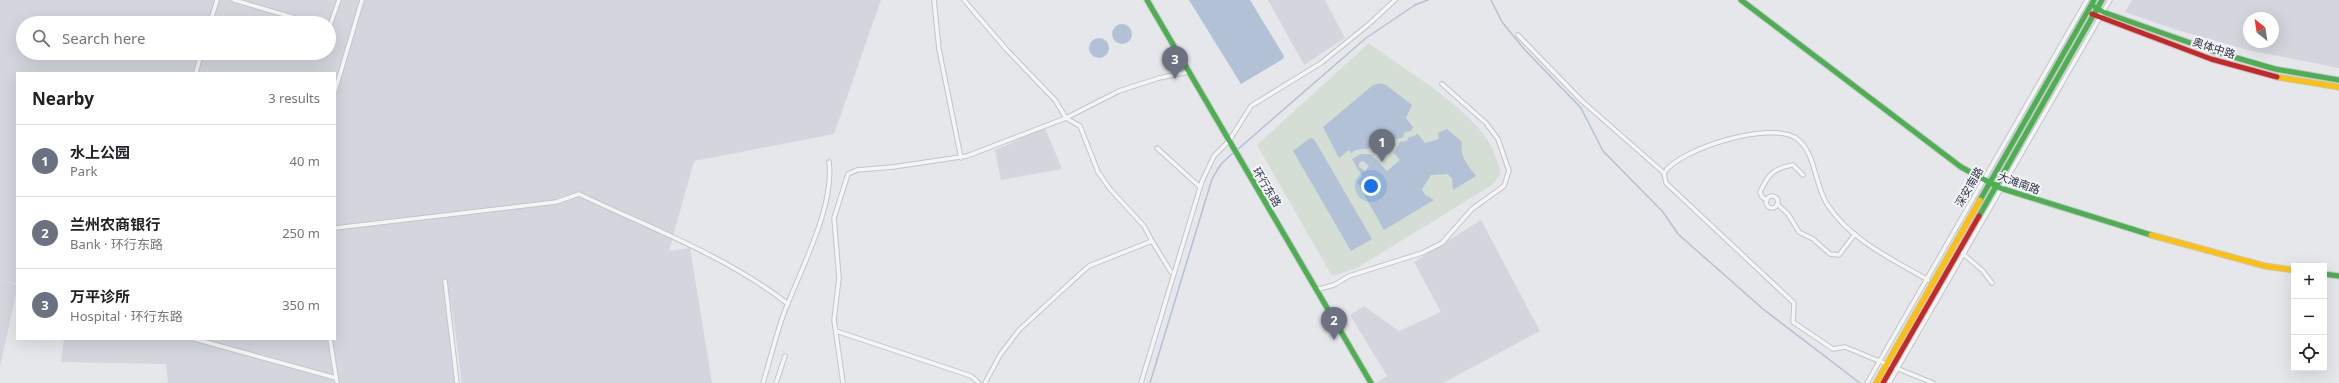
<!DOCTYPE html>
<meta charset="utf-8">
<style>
body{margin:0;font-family:"Noto Sans","Noto Sans SC",sans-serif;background:#f2f2f2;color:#202124}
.controls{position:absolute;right:12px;bottom:12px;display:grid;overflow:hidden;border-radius:0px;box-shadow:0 4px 16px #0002}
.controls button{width:36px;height:36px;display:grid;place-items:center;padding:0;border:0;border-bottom:1px solid #e0e0e0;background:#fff;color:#202124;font:20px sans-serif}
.compass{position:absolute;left:2243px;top:12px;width:36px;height:36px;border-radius:50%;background:#fff;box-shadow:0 4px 16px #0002;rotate:330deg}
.you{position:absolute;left:1371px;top:186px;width:14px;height:14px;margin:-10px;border:3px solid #fff;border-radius:50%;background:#1a73e8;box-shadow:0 0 0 6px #1a73e833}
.badge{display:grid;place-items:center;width:26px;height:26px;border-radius:50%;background:#6b717f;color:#fff;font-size:13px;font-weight:700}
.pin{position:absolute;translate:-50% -33px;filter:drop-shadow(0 1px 2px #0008)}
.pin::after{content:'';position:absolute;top:21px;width:14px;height:12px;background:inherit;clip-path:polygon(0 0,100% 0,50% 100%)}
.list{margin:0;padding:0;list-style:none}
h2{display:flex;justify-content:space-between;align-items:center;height:52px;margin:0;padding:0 16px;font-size:17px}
h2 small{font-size:13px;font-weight:400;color:#757577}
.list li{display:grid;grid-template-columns:26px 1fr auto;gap:12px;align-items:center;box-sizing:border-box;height:72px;padding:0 16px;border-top:1px solid #e0e0e0}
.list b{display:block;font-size:15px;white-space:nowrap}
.list p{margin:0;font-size:13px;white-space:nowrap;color:#757577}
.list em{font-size:13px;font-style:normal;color:#757577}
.icon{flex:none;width:22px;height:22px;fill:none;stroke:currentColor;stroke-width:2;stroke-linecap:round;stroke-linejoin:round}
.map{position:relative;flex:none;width:2339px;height:383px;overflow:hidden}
.search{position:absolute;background:#fff;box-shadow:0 4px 16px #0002;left:16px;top:16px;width:320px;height:44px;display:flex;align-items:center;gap:10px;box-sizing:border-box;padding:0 14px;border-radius:22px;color:#757577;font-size:15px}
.panel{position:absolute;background:#fff;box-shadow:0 4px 16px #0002;left:16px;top:72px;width:320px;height:268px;border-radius:0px}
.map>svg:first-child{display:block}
.built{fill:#d3d6dd;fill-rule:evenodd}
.green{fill:#d4ded5}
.water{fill:#b2c1d6;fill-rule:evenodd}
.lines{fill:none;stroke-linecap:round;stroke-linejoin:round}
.stream{stroke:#b2c1d6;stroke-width:1.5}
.street-casing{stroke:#c3c5c8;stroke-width:5.5}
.fast-casing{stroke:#c3c5c8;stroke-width:7}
.slow-casing{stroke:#c3c5c8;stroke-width:7}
.jam-casing{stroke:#c3c5c8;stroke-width:7}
.street{stroke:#f4f5f7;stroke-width:3.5}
.fast{stroke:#4caf50;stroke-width:5}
.slow{stroke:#ffc107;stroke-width:5}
.jam{stroke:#c62828;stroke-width:5}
.labels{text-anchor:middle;stroke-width:4;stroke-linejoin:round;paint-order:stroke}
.street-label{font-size:11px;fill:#2a3245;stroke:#f3f5f9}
</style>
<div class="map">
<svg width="2339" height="383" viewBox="0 0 2339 383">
<rect width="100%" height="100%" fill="#e5e7ea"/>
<g class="built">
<path d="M0,0h881l-47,134 -140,27 -25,90 21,-3 22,135h-250l-12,-90 8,90h-290l-2,-19 -105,-2 3,-23h271v-266h-318v211l-17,-4zM23,23h306v30h-306z"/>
<path d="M1268,0h57l20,38 -41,27z"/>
<path d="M2132,0h207v68l-91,-18 -74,-21 -49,-17zM2249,18h24v24h-24z"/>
<path d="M1045,128l17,41 -61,11 -6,-30z"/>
<path d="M1481,220l59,111 -97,52h-67l11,-7 -37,-61 14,-9 35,25 42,-19 -27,-50z"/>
<path d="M0,280l17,5v5l-17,76z"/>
</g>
<path class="green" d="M1369,43c36,27 82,53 111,87 11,11 17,29 21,44l-9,11 -135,83 -25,8 -75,-131z"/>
<g class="water">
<path d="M1189,0h61l34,56 -1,3 -42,25z"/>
<circle cx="1122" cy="34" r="10"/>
<circle cx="1099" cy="48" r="10"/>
<path d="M1380,83l6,2 26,20 -6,13 7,9 -2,4 -6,1 -3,6 -7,1 -3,6h-6l-4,-4c-14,13 -20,4 -31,12l-2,-3 -10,8 -16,-31 50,-42z"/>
<path d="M1447,129l15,13c-3,14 6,23 14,34l-23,14 -1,-11 -4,-5 -17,1 -9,14 3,6 9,5 -50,30 -27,-48 5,-6 -10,-17 9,-5h10l16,17 13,-11 -6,-7 6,-11 7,-1 2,-4 6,-1 2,-3 8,10 14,-4 -1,-6zM1363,161l6,5 -4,5 -6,-4v-4z"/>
<path d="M1310,138l4,1 58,100 -21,12 -58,-100z"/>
</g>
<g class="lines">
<g class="stream">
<path d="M1491,0l11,22 23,28 56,58 22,43 60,61 15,22 85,75 97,74"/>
<path d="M1237,150l129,-112 49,-33 13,-5"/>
<path d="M1150,383l62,-204 9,-15 13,-12"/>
</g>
<defs>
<g id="street">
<path d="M234,0l78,23"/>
<path d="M934,0l5,49 22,109"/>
<path d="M964,0l42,49 49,51 11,18 14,8 18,46 12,17 34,37 8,15 -63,25 -8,7 -62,57 -19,25 -15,28"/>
<path d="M210,23l7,-23"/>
<path d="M329,28l10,-28"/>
<path d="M1518,35l64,66 82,72"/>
<path d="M196,73l5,-20"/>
<path d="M335,91l27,-91"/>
<path d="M1157,148l43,39"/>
<circle cx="1772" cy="202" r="6"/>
<path d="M1767,200l-5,-3 -2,-5c8,-17 13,-24 33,-27l10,10"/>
<path d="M1777,204l11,10 11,18 14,7 17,15 9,1 16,-21"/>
<path d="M335,228l221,-26 23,-8c71,34 146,61 209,110"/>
<path d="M1152,241l19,31"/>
<path d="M1962,253l21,18 9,12"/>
<path d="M1928,280c-36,-21 -78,-40 -101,-76 -13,-20 -11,-52 -31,-66 -25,-17 -116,10 -132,35l2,10 128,120 -1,19 40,27 12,-2 88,36"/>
<path d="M445,281l12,102"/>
<path d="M1316,290l18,-5 15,-9 73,-23 20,-10 30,-34 32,-23 5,-15 -11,-32 -12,-16 -44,-39"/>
<path d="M836,331l135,45 8,7"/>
<path d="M195,339l141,39"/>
<path d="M330,339l7,44"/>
<path d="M763,383c7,-23 13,-48 21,-70 16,-42 51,-107 45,-151"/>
<path d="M776,383l9,-27"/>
<path d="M843,383l-9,-63 5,-42 -5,-60 14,-44 9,-4 36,-3 74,-11 99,-38 53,-27 40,-13 29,-6"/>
<path d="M1141,383l61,-202 12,-25 15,-15 22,-35 70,-43 47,-38 27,-25"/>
<path d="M1867,383l220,-383"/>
<path d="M1889,383l221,-383"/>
</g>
<g id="fast">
<path d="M1147,0l224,383"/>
<path d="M1741,0l220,167 39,21 151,47"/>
<path d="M2095,7l8,5 110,39 62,18 64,11"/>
<path d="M1980,200l114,-200"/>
<path d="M1979,216l123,-216"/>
<path d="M2324,274l15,2"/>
</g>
<g id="slow">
<path d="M2277,77l62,10"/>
<path d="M2151,235l114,31 29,4"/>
<path d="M1876,383l104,-183"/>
</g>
<g id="jam">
<path d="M2092,14l119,45 66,18"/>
<path d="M1883,383l96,-167"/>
</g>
</defs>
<use href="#street" class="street-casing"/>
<use href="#fast" class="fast-casing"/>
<use href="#slow" class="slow-casing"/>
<use href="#jam" class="jam-casing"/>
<use href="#street" class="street"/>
<use href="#fast" class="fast"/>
<use href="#slow" class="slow"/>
<use href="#jam" class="jam"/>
</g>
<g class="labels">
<g class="street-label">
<text transform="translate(2214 48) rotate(18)" y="4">奥体中路</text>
<text transform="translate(2019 183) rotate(20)" y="4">大滩南路</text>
<text transform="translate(1267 187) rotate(59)" y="4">环行东路</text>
<text transform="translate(1969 187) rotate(-60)" y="4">深安南路</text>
</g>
</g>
</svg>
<div class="controls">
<button>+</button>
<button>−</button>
<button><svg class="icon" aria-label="locate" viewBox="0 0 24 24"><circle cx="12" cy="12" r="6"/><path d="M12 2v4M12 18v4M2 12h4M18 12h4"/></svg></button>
</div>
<svg class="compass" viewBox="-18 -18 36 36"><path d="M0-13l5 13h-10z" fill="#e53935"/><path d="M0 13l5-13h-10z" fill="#757577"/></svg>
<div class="you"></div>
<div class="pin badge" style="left:1382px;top:162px">1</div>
<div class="pin badge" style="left:1334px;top:340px">2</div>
<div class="pin badge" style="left:1175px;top:79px">3</div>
<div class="search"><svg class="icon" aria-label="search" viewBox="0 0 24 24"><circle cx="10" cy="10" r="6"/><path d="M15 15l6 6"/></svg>Search here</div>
<section class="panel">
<h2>Nearby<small>3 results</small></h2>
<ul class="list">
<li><span class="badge">1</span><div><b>水上公园</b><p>Park</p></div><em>40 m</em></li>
<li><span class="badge">2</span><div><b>兰州农商银行</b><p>Bank · 环行东路</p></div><em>250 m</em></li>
<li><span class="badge">3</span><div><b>万平诊所</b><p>Hospital · 环行东路</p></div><em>350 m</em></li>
</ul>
</section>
</div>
